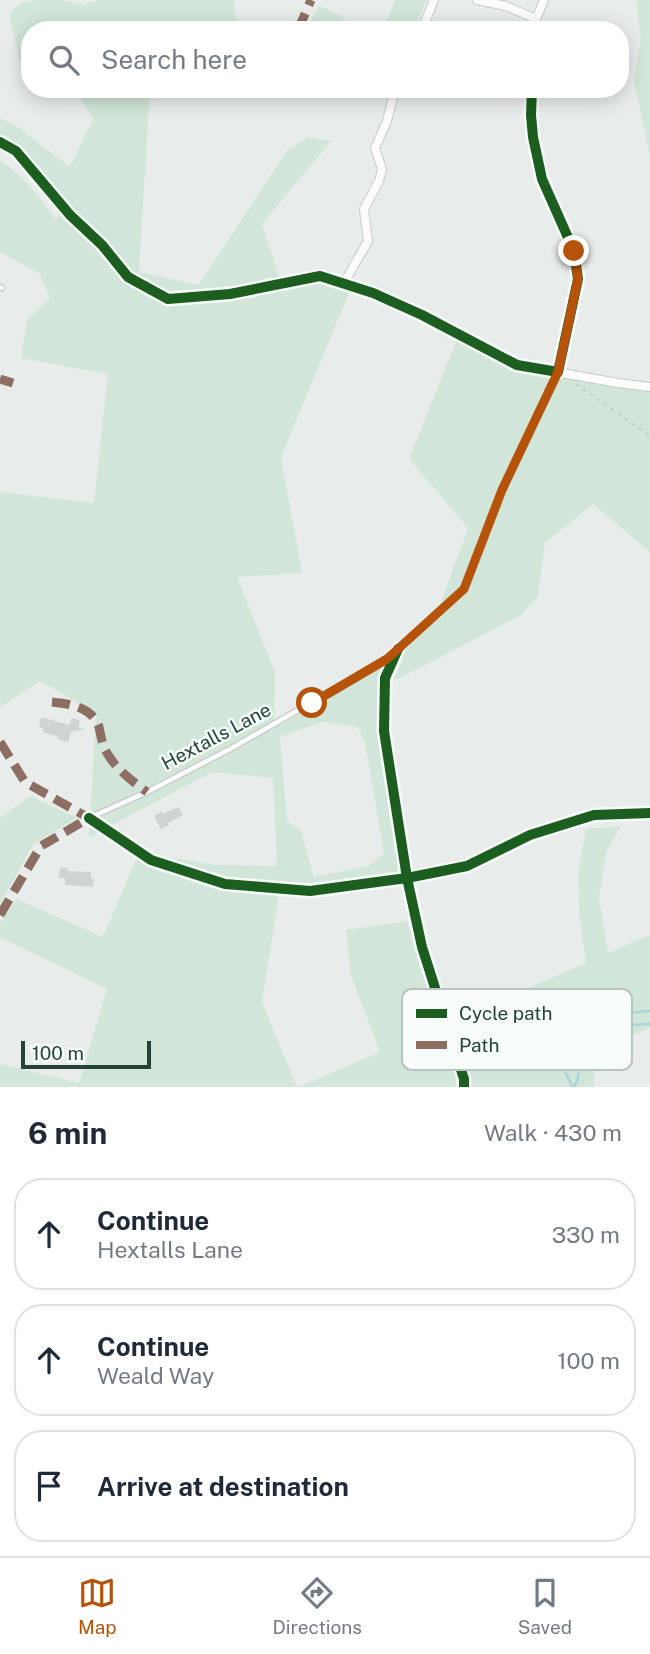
<!DOCTYPE html>
<meta charset="utf-8">
<style>
body{margin:0;font-family:"Public Sans",sans-serif;background:#f6f6f7;color:#1f2937}
.scale{position:absolute;left:21px;bottom:18px;width:130px;box-sizing:border-box;padding-left:7px;border:4px solid #24423a;border-top:0;font-size:19px;line-height:24px;white-space:nowrap;color:#24423a;-webkit-text-stroke:5px #f7fbf9;paint-order:stroke}
.stop{position:absolute;width:21px;height:21px;margin:-16px;border:5px solid #b45309;border-radius:50%;background:#fff}
.stop.end{background:#b45309;border-color:#fff;box-shadow:0 2px 7px #0008}
.list{margin:0;padding:0;list-style:none}
h2{display:flex;justify-content:space-between;align-items:center;height:91px;margin:0;padding:0 28px;font-size:30px}
h2 small{font-size:23px;font-weight:400;color:#747a83}
.list li{display:grid;grid-template-columns:46px 1fr auto;gap:21px;align-items:center;box-sizing:border-box;height:112px;margin:0 14px 14px;padding:0 14px;border:2px solid #e0e1e3;border-radius:28px}
.list b{display:block;font-size:26px;white-space:nowrap}
.list p{margin:0;font-size:23px;white-space:nowrap;color:#747a83}
.list em{font-size:23px;font-style:normal;color:#747a83}
.icon{flex:none;width:38px;height:38px;fill:none;stroke:currentColor;stroke-width:2;stroke-linecap:round;stroke-linejoin:round}
.map{position:relative;flex:none;width:650px;height:1087px;overflow:hidden}
.search{position:absolute;background:#fff;box-shadow:0 4px 18px #0003;left:21px;right:21px;top:21px;height:77px;display:flex;align-items:center;gap:18px;box-sizing:border-box;padding:0 24px;border-radius:28px;color:#747a83;font-size:26px}
.sheet{height:469px;background:#fff}
nav{display:flex;justify-content:space-around;align-items:center;box-sizing:border-box;height:98px;border-top:2px solid #e0e1e3;background:#fff;font-size:19px;color:#747a83}
nav a{display:grid;justify-items:center;gap:4px}
nav .on{color:#b45309}
.map>svg:first-child{display:block}
.green{fill:#d1e6d8;fill-rule:evenodd}
.lines{fill:none;stroke-linecap:round;stroke-linejoin:round}
.stream{stroke:#a9d4db;stroke-width:2.5}
.building{fill:#cfd4d2}
.service-casing{stroke:#c5cac8;stroke-width:7}
.minor-casing{stroke:#c5cac8;stroke-width:10}
.path{stroke:#c3ccca;stroke-width:2;stroke-dasharray:3.5 5;stroke-linecap:butt}
.service{stroke:#fcfcfc;stroke-width:4.5}
.minor{stroke:#fcfcfc;stroke-width:8}
.quiet{stroke:#8d6e63;stroke-width:9;stroke-dasharray:18 9;stroke-linecap:butt}
.cycleway-casing{stroke:#f7fbf9;stroke-width:15}
.cycleway{stroke:#1b5e20;stroke-width:10}
.route{stroke:#b45309;stroke-width:9}
.labels{text-anchor:middle;stroke-width:5;stroke-linejoin:round;paint-order:stroke}
.street-label{font-size:19px;fill:#24423a;stroke:#f7fbf9}
.key{fill:#f7fbf9;stroke:#b8c4c0;stroke-width:2}
.key-label{font-size:19px;fill:#24423a}
</style>
<div class="map">
<svg width="650" height="1087" viewBox="0 0 650 1087">
<rect width="100%" height="100%" fill="#e8edeb"/>
<g class="green">
<path d="M38,0h23l23,5 14,-5h136l3,30h-207v35l-11,-5 -10,-47 12,-10z"/>
<path d="M395,0h32l-14,30 -29,-1z"/>
<path d="M636,0h14v156l-16,-74 7,-45z"/>
<path d="M319,6l25,11 -6,13h-31z"/>
<path d="M73,89h77l-11,183 60,13 89,-136 21,-12 22,4 -69,83 19,58 39,-6 32,10 -71,171 21,116 -65,4 38,96 -1,52 4,1 108,-62 -4,11 -1,57 20,141 -80,10 -43,-1 -57,-6 -67,-21 61,10 62,1 -4,-88 -61,-6 -123,65 7,-124 -56,-32 -40,26v-215l94,11 14,-129 -87,-16 6,-38 23,-22 -11,-25 -39,-21v-92c23,16 41,37 56,60l7,-23 -43,-52 -20,-11v-16l16,8 54,41 23,-48 -17,-28zM322,722l36,5 7,16 19,110 -15,13 -55,11 -13,-47 -14,-9 -7,-84z"/>
<path d="M459,334l58,31 133,26v161l-57,-48 -48,39 -7,53 -17,19 -127,66 11,-29 36,-50 27,-74 -59,-69z"/>
<path d="M30,796l48,22 -44,25 -34,61v-86z"/>
<path d="M621,826l-15,26 -7,46 9,55 42,-18v93l-54,24 -3,35h-294l81,-35 -29,-77 -5,-45 61,-9 8,30 24,75 147,-63 -7,-52 -1,-37 8,-45z"/>
<path d="M137,857l24,12 52,18 66,7 -17,108 35,85h-297v-23l79,19 28,-94 -107,-52v-14l17,-24 86,38z"/>
</g>
<g class="lines">
<g class="stream">
<path d="M573,1087l-10,-19 6,-15 -1,-13 4,-1 17,-18c22,0 38,-10 61,-10"/>
<path d="M574,1087l3,-6 7,-31 42,-25 24,-1"/>
</g>
</g>
<g class="building">
<path d="M41,717l28,8 3,-7 8,2 -2,7 7,2 -14,3 -3,10 -10,-3 -1,-3 -11,-3 -3,-1v-4l-4,-1z"/>
<path d="M178,807l5,8 -15,8 1,2 -8,4 -7,-13 8,-5 1,3z"/>
<path d="M60,867l8,1 -1,3 24,1v7h3l-1,8 -28,-2v-7h-6z"/>
</g>
<g class="lines">
<defs>
<g id="service">
<path d="M0,287l2,1"/>
<path d="M89,818l58,-26 85,-44 155,-89 77,-70 38,-99 56,-117"/>
</g>
<g id="minor">
<path d="M477,0l29,6 30,13"/>
<path d="M422,30l12,-30"/>
<path d="M535,30l1,-11 8,-19"/>
<path d="M532,89l-1,26 2,22 9,42 32,72 4,28 -20,93"/>
<path d="M0,142l16,9 54,64 32,30 26,32 40,22 62,-5 90,-18 53,17 49,22 95,50 101,18 32,4"/>
<path d="M344,283l24,-42 -4,-32 15,-28 3,-12 -7,-21 12,-27 8,-32"/>
</g>
</defs>
<use href="#service" class="service-casing"/>
<use href="#minor" class="minor-casing"/>
<path class="path" d="M576,384l74,52"/>
<use href="#service" class="service"/>
<use href="#minor" class="minor"/>
<g class="quiet">
<path d="M298,30l13,-30"/>
<path d="M274,90l1,-1"/>
<path d="M0,379l13,4"/>
<path d="M52,702c18,2 40,5 47,25 2,9 3,18 8,26 10,17 25,28 40,39"/>
<path d="M0,742l25,40 69,39"/>
<path d="M0,915l41,-69 48,-28"/>
</g>
<defs>
<g id="cycleway">
<path d="M0,142l16,9 54,64 32,30 26,32 40,22 62,-5 90,-18 53,17 49,22 95,50 41,7 20,-93 -4,-28 -32,-72 -9,-42 -2,-22 1,-26"/>
<path d="M398,649l-13,29 -1,53 23,147 15,69 42,132v8"/>
<path d="M89,818l62,42 74,24 85,7 97,-13 60,-12 63,-31 64,-20 56,-2"/>
</g>
</defs>
<use href="#cycleway" class="cycleway-casing"/>
<use href="#cycleway" class="cycleway"/>
</g>
<g class="lines">
<path class="route" d="M312,703l75,-44 77,-70 38,-99 56,-118 20,-93 -4,-28"/>
</g>
<g class="labels">
<g class="street-label">
<text transform="translate(216 736) rotate(-28)" y="7">Hextalls Lane</text>
</g>
</g>
<rect x="402" y="989" width="230" height="81" rx="10" class="key"/>
<rect x="416" y="1009" width="31" height="9" fill="#1b5e20"/>
<rect x="416" y="1041" width="31" height="8" fill="#8d6e63"/>
<g class="key-label">
<text x="459" y="1020">Cycle path</text>
<text x="459" y="1052">Path</text>
</g>
</svg>
<div class="scale">100 m</div>
<div class="stop" style="left:312px;top:703px"></div>
<div class="stop end" style="left:574px;top:251px"></div>
<div class="search"><svg class="icon" aria-label="search" viewBox="0 0 24 24"><circle cx="10" cy="10" r="6"/><path d="M15 15l6 6"/></svg>Search here</div>
</div>
<section class="sheet">
<h2>6 min<small>Walk · 430 m</small></h2>
<ul class="list">
<li><svg class="icon" aria-label="ahead" viewBox="0 0 24 24"><path d="M12 20V5M6 11l6-6 6 6"/></svg><div><b>Continue</b><p>Hextalls Lane</p></div><em>330 m</em></li>
<li><svg class="icon" aria-label="ahead" viewBox="0 0 24 24"><path d="M12 20V5M6 11l6-6 6 6"/></svg><div><b>Continue</b><p>Weald Way</p></div><em>100 m</em></li>
<li><svg class="icon" aria-label="arrive" viewBox="0 0 24 24"><path d="M6 21V4h12l-3 4 3 4H6"/></svg><div><b>Arrive at destination</b></div></li>
</ul>
</section>
<nav>
<a class="on"><svg class="icon" aria-label="map" viewBox="0 0 24 24"><path d="M3 6l6-2 6 2 6-2v14l-6 2-6-2-6 2zM9 4v14M15 6v14"/></svg>Map</a>
<a><svg class="icon" aria-label="directions" viewBox="0 0 24 24"><path d="M12 3l9 9-9 9-9-9zM9 14v-3h6M13 9l2 2-2 2"/></svg>Directions</a>
<a><svg class="icon" aria-label="saved" viewBox="0 0 24 24"><path d="M7 4h10v16l-5-4-5 4z"/></svg>Saved</a>
</nav>
